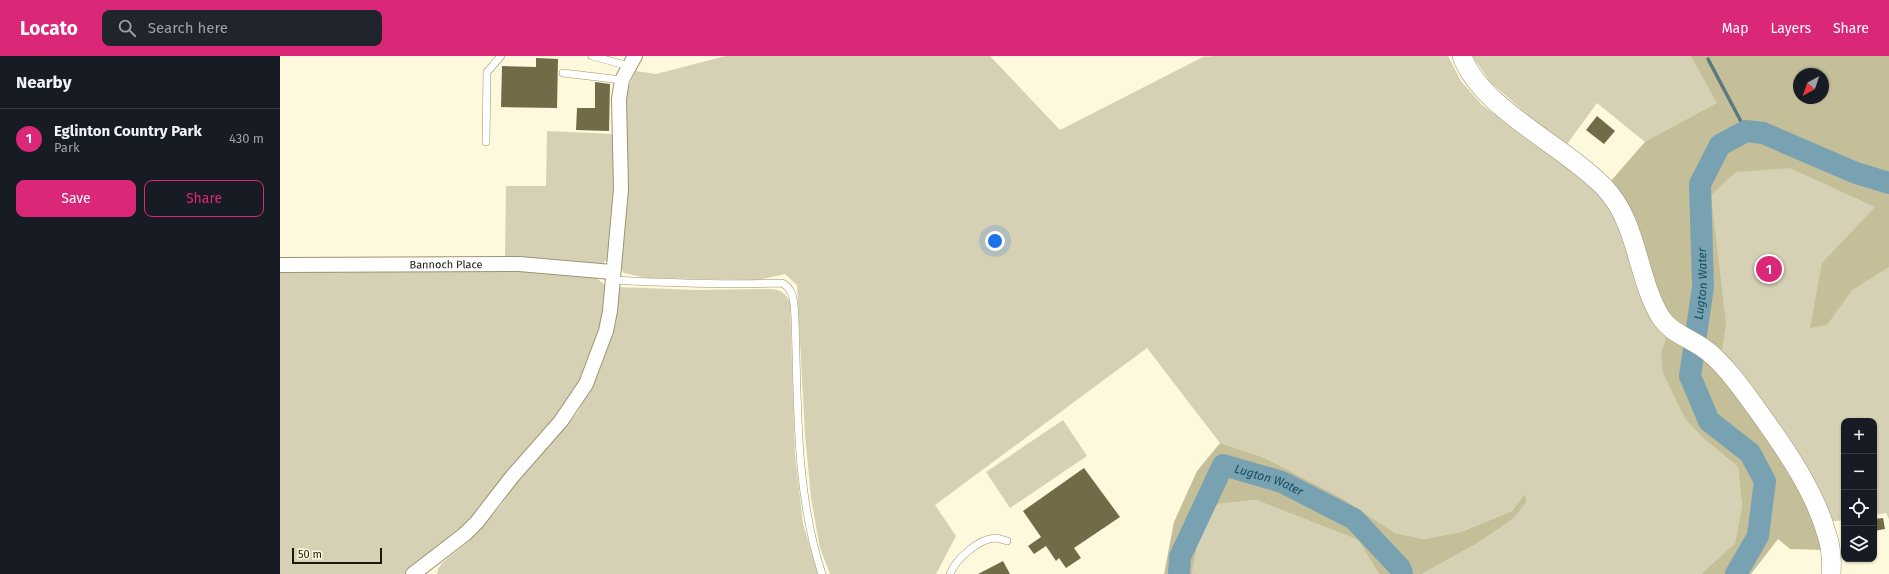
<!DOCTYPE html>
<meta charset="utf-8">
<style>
body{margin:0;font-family:"Fira Sans",sans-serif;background:#20242c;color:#f1f3f6}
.controls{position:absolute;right:12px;bottom:12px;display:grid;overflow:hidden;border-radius:8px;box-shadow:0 1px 3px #0004}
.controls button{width:36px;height:36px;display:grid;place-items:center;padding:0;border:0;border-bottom:1px solid #363941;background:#171b24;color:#f1f3f6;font:20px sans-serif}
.compass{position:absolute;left:1513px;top:12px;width:36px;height:36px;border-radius:50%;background:#171b24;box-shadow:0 1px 3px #0004;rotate:220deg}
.scale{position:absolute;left:12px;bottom:10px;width:90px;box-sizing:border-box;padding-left:4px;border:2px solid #1a180b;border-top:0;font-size:11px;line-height:14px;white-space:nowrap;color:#1a180b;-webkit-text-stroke:3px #fef9dc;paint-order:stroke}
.you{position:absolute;left:715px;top:185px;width:14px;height:14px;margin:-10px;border:3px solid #fff;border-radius:50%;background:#1a73e8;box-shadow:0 0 0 6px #1a73e833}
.badge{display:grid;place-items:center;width:26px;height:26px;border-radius:50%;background:#db2777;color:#fff;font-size:13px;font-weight:700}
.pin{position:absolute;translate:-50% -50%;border:2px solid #fff;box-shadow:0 1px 4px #0006}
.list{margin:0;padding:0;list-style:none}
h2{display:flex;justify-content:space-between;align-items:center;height:52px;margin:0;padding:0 16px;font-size:17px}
h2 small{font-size:13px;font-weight:400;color:#9ea1a6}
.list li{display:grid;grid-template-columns:26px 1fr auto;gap:12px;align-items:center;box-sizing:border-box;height:60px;padding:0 16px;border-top:1px solid #363941}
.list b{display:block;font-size:15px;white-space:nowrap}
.list p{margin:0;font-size:13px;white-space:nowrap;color:#9ea1a6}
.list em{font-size:13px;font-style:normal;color:#9ea1a6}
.actions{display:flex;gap:8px;padding:12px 16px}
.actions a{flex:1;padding:9px 0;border:1px solid #db2777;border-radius:8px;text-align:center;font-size:14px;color:#db2777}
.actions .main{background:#db2777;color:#fff}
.icon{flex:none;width:22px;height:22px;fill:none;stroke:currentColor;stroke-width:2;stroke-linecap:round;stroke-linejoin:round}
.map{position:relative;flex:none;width:1609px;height:518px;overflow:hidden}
header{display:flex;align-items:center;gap:24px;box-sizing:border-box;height:56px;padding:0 20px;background:#db2777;color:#fff}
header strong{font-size:19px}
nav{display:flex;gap:22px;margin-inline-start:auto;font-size:14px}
.search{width:280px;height:36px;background:#20242c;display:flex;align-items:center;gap:10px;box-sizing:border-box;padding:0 14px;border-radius:8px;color:#9ea1a6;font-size:15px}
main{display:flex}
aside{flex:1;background:#171b24}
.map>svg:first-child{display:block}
.green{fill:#d6d1b4;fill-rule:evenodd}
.forest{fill:#c5bf99;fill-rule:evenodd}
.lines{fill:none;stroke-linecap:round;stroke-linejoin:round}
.stream{stroke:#5c7980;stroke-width:3.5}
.river{stroke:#78a2b2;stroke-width:22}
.building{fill:#716b48}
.lane-casing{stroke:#9a9472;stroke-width:8}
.street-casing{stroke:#9a9472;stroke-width:16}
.secondary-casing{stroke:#9a9472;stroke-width:20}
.lane{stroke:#fff;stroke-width:7}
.street{stroke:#fff;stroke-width:14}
.secondary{stroke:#fff;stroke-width:19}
.labels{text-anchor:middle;stroke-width:3.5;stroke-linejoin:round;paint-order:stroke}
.street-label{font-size:11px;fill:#1a180b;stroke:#fef9dc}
.water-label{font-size:12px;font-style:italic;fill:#144d60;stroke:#fef9dc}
</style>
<header>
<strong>Locato</strong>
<div class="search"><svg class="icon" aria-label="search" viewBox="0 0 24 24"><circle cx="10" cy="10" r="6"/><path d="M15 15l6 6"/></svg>Search here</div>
<nav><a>Map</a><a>Layers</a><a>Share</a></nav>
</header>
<main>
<aside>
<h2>Nearby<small></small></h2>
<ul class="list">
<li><span class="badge">1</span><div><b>Eglinton Country Park</b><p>Park</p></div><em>430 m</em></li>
</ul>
<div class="actions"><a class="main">Save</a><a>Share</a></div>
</aside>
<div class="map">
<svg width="1609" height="518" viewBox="0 0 1609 518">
<rect width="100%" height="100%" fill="#fef9dc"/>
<g class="green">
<path d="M446,0h264l70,74 143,-73 12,-1h233l13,25 21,24 105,76 18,19 13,22 50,112 -5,40 22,45 19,20 34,28 4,39 -7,37 -34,31h-279l54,-30 37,-25 12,-25 -13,17 -51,21 -37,7 -29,-6 -53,-35 -77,-40 -45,-15 -73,-95 -212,157 21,31 -20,38h-106l-10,-26 -9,-50 -6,-64 -8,-149 -12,-11 -27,6 -111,-2 -23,-5 -5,-6 6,-164 4,-17 7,-15 20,3z"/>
<path d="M1192,0h417v463l-3,-6 -12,2v-94h-30v99l-15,2 -78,-134 -29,-38 -22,-13 -89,-156 34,-39 -48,-39 -32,44 -74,-64zM1519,18h24v24h-24z"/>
<path d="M267,75l67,3 2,46 -9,80 -9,7 -93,-8 1,-73h40z"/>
<path d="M219,212l95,8 11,9 2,13 -3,21 -21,59 -26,40 -91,107 -62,49h-124v-302z"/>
<path d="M337,231l79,3 75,-1c10,1 15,4 19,14l5,152 8,69 15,50h-381l1,-5 5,-7 25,-20 16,-17 18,-21 13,-20 63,-72 25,-52 13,-38z"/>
<path d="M783,364l24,36 -77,52 -24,-36z"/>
<path d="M976,444l102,40 21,34h-187l9,-49 17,-21z"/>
</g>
<g class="forest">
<path d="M1411,0h198v211l-37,23 -25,35 -17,3 12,-65 53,-56 -85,-39 -54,4 -25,23 15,129 -4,26 -39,-22 -21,-21 -51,-126 34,-39 72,-39zM1519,18h24v24h-24z"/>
<path d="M1388,278l56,40 83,126 17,50 -34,-1 -12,-10 -27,35h-50l34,-31 7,-37 -4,-39 -34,-28 -19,-20 -22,-45 -2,-22z"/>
<path d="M940,387l45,15 77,40 53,35 29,6 37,-7 51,-21 13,-17 1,8 -13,17 -37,25 -54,30h-43l-21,-34 -102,-40 -38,4 -17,21 -9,49h-28l10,-52 23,-51z"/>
</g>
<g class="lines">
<path class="stream" d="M1428,3l38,72"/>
<g class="river">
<path id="s1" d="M899,518l1,-17 43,-92 59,17 72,37 46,49 2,6"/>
<path id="s2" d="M1456,518l22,-38 7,-55 -15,-28 -41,-32 -19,-45 13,-89 -3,-103 20,-39 26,-14 17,2 93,40 33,10"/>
</g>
</g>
<g class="building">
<path d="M256,2l22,1 -1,49 -56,-1 1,-41 34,1z"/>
<path d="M315,26l15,2 -1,47 -33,-1 1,-22h18z"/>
<path d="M1317,60l18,15 -11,13 -18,-14z"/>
<path d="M804,412l36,49 -46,31 7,10 -15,10 -7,-10 -3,3 -10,-15 -12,8 -6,-8 13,-9 -18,-26z"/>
<path d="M1603,462l2,11 -11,2v-12z"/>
<path d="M723,505l7,13h-32z"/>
</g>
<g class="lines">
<defs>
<g id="lane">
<path d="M312,0l37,10"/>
<path d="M283,17l59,7"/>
<path d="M206,86l1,-70 14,-16"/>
<path d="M332,224c57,3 113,5 170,3 13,6 12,23 13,35 3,86 0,174 27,256"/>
<path d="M670,518c6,-15 28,-35 45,-36 4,0 8,2 12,3"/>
</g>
<g id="street">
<path id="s3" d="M0,209l239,-1 93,8"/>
<path d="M133,518l52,-40 12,-12 34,-44 50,-57 25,-37 20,-53 4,-20 11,-122 -2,-90 3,-19 13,-24"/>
</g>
<path id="secondary" d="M1182,0c18,52 103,90 142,131 34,35 32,88 56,129 12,20 36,23 52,39 17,15 31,35 44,53 28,39 58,81 71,127 4,12 5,26 4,39"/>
</defs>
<use href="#lane" class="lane-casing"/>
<use href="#street" class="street-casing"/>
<use href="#secondary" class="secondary-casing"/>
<use href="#lane" class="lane"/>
<use href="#street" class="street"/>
<use href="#secondary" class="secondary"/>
</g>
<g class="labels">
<g class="street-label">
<text dy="4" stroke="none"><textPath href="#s3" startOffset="166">Bannoch Place</textPath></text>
</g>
<g class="water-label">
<text dy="4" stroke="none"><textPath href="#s2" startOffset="325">Lugton Water</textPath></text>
<text dy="4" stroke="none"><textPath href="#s1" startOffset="167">Lugton Water</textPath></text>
</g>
</g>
</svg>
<div class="controls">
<button>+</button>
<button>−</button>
<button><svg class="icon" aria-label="locate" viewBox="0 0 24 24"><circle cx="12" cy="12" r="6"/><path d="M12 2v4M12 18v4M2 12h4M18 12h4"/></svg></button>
<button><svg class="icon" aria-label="layers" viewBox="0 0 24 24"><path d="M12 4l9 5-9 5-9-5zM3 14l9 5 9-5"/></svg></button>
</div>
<svg class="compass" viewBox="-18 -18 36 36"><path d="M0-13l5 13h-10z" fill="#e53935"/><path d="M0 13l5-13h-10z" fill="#9ea1a6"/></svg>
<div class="scale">50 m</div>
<div class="you"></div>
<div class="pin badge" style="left:1489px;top:213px">1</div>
</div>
</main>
